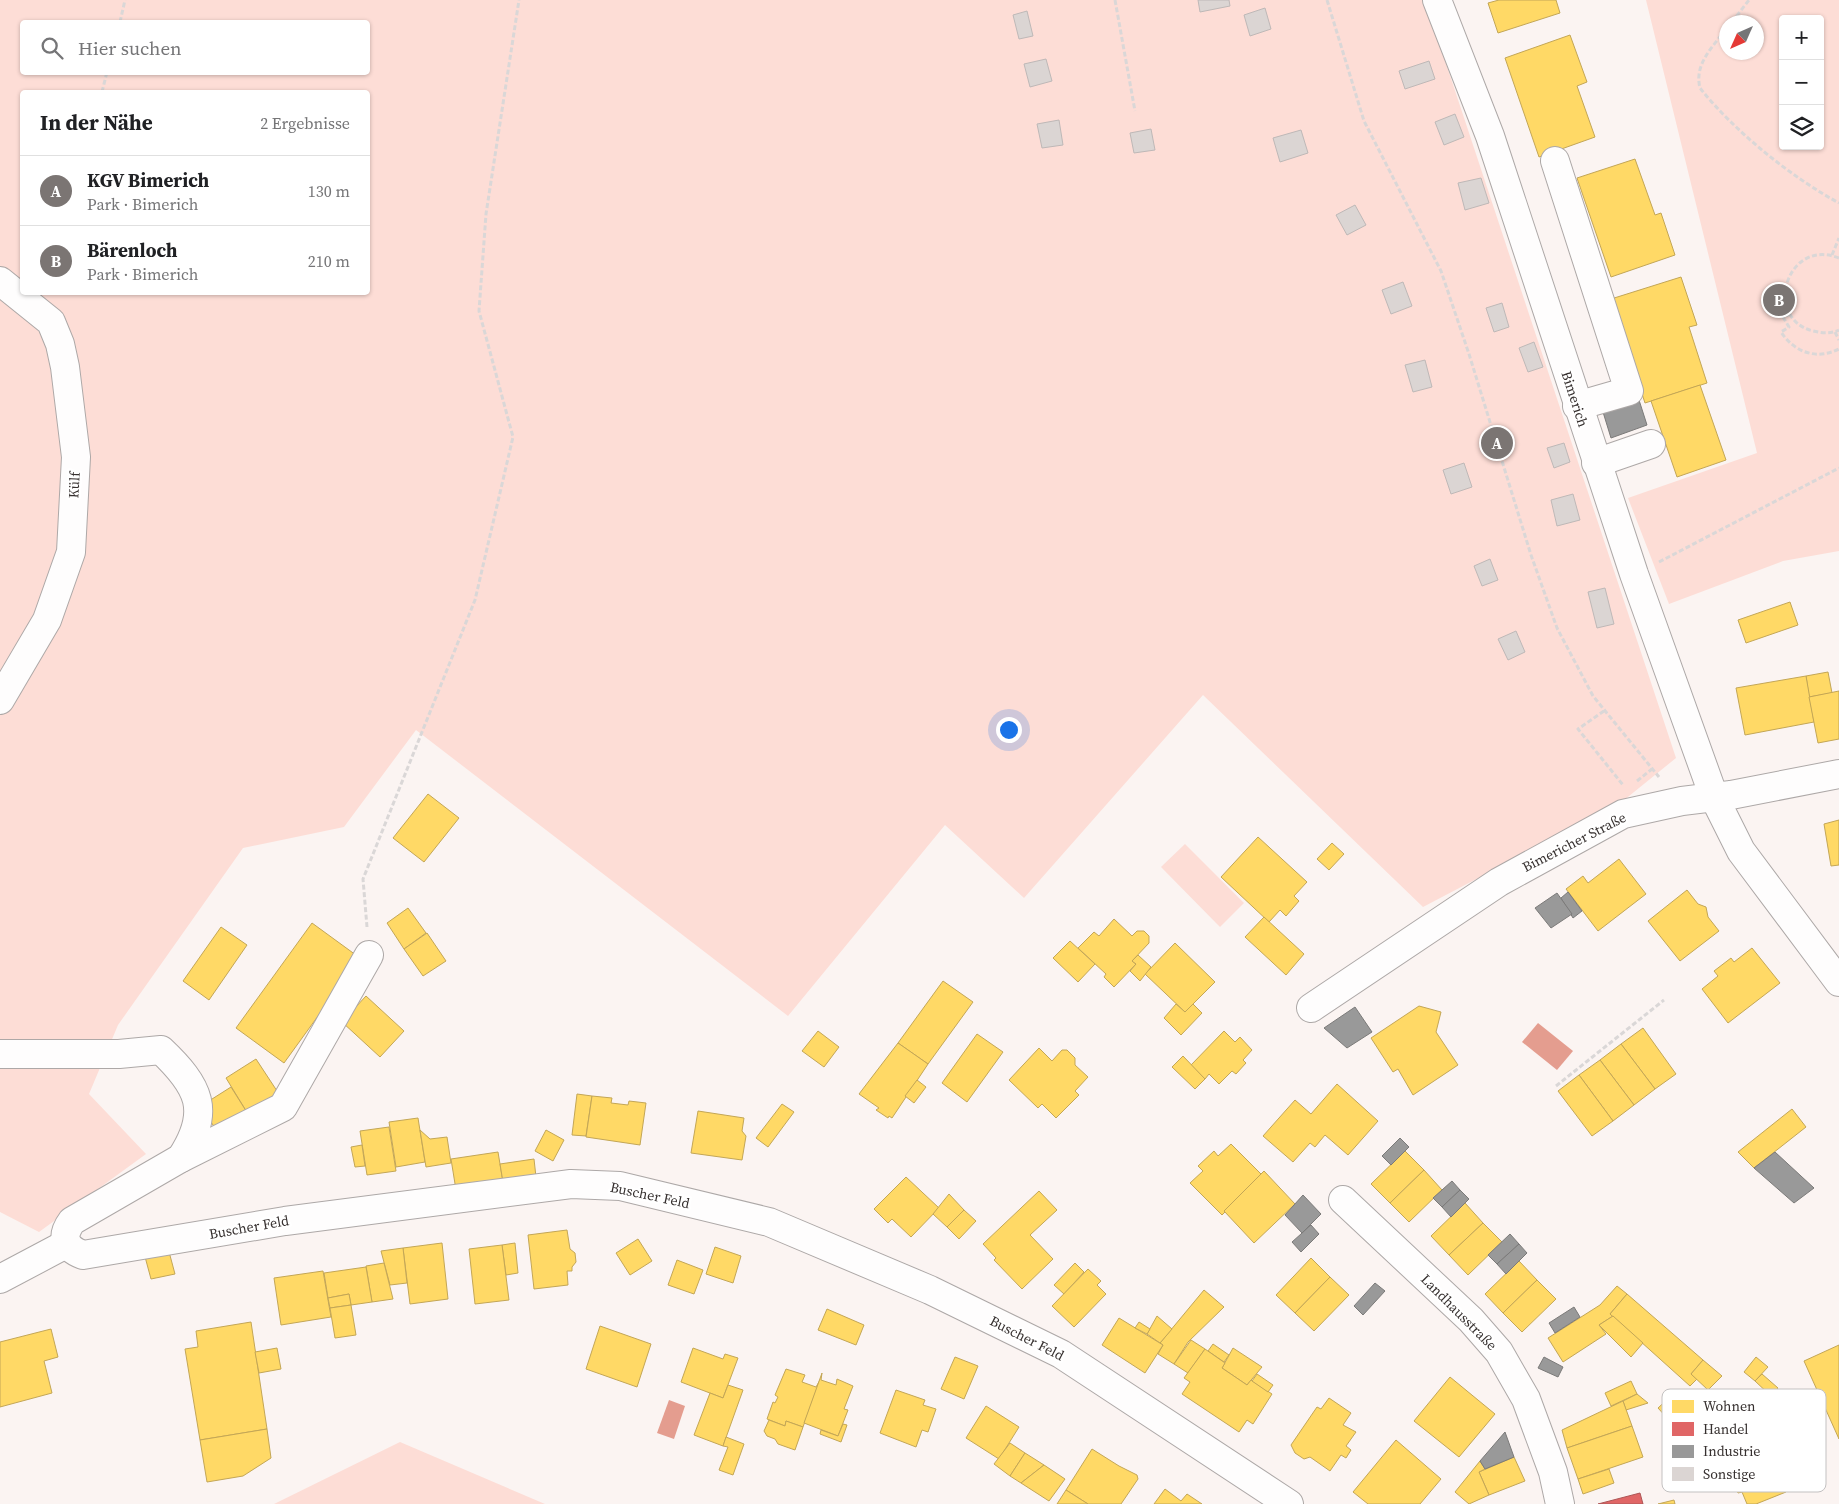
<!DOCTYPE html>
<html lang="de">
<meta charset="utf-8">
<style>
body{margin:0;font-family:"Source Serif 4",serif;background:#f6f6f6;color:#202124}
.controls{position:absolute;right:15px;top:15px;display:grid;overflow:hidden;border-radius:5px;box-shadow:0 1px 4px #0004}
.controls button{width:45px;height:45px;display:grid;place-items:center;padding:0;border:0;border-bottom:1px solid #e0e0e0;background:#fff;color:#202124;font:25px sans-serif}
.compass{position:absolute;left:1719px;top:15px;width:45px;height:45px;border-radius:50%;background:#fff;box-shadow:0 1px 4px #0004;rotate:225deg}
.you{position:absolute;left:1008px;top:729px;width:18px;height:18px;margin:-12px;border:4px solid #fff;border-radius:50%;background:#1a73e8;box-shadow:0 0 0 8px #1a73e833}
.badge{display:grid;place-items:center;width:32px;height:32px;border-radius:50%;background:#7b7573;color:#fff;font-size:16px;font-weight:700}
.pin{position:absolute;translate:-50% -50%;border:2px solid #fff;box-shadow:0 1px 5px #0006}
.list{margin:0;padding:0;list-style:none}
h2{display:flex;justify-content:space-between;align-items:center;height:65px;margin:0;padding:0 20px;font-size:21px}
h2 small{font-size:16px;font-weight:400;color:#757577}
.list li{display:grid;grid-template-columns:32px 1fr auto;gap:15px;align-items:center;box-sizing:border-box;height:70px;padding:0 20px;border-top:1px solid #e0e0e0}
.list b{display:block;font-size:19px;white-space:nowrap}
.list p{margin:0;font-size:16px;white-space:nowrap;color:#757577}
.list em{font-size:16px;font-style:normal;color:#757577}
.icon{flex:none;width:28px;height:28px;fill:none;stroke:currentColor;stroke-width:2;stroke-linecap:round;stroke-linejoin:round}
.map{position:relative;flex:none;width:1839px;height:1504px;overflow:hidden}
.search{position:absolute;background:#fff;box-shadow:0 1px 4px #0004;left:20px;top:20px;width:350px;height:55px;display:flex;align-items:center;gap:12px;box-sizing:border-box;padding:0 18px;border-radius:5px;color:#757577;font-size:19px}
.panel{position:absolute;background:#fff;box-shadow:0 1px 4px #0004;left:20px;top:90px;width:350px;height:205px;border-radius:5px}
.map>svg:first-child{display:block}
.green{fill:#fdddd6;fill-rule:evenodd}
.water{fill:#e49d8f}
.homes{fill:#ffd966;stroke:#c3a656}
.shops{fill:#e06666;stroke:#ad5656}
.industry{fill:#999;stroke:#7b7a79}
.building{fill:#dbd5d3;stroke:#beb8b7}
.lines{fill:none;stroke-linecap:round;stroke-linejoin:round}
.minor-casing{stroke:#ada8a7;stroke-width:30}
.path{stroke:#dad7d7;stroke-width:3;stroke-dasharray:5 2.5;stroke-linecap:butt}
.minor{stroke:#fefdfd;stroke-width:28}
.labels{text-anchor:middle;stroke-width:5;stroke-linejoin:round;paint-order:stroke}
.street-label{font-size:14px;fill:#36302f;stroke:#fff}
.key{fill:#fff;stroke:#c3c1c1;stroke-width:1}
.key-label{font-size:14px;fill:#36302f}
</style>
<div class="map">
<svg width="1839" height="1504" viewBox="0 0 1839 1504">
<rect width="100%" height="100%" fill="#fbf4f2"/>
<g class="green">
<path d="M0,0h1425l251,758 -58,47 -195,102 -220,-212 -179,203 -79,-73 -157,191 -372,-286 -72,97 -101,21 -125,177 -29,69 57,60 -107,78 -39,-20zM22,22h346v50h-346zM22,92h346v200h-346z"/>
<path d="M1646,0h193v551l-56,10 -114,43 -41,-106 129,-45zM1783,19h37v127h-37zM1726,22h30v30h-30z"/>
<path d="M1185,844l59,59 -24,24 -59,-60z"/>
<path d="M400,1442l145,62h-271z"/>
</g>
<g class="water">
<path d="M1538,1023l35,28 -16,19 -35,-28z"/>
<path d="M669,1400l16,6 -11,33 -17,-6z"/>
</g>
<g class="homes">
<path d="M1499,0h57l4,13 -62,20 -10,-30z"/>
<path d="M1570,35l17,47 -10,4 18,51 -56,20 -34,-99z"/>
<path d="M1635,159l20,56 6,-2 14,42 -64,22 -34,-99z"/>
<path d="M1681,277l16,48 -8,2 18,56 -62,20 -34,-104z"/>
<path d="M1700,385l26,75 -49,17 -26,-76z"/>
<path d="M1790,602l8,23 -52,18 -8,-23z"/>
<path d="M1828,672l4,21 -23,4 -3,-21z"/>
<path d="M1806,676l8,46 -69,13 -9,-47z"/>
<path d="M1839,691v48l-21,4 -9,-46z"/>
<path d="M428,794l31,24 -35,44 -31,-24z"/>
<path d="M1839,820v45l-8,1 -7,-42z"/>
<path d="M1258,837l49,45 -13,14 5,5 -13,15 -6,-6 -11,12 -48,-45z"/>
<path d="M1332,843l12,11 -15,16 -12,-11z"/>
<path d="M1619,859l27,35 -48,37 -32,-42 17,-13 5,7z"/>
<path d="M1687,890l11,14 8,3 2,10 11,14 -39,30 -32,-40z"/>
<path d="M408,908l18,25 -22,16 -17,-26z"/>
<path d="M1264,917l40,37 -18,21 -41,-38z"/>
<path d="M1114,919l18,17 5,-5h7l5,5v7l-17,18 4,3 -22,23 -10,-10 2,-3 -28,-26 16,-16 5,4z"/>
<path d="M312,923l48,35 -76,105 -48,-35z"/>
<path d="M221,927l26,18 -38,55 -26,-19z"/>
<path d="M427,933l19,28 -23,15 -19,-27z"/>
<path d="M1070,941l25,23 -17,18 -25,-24z"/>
<path d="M1175,943l40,39 -30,30 -40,-38z"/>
<path d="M1752,948l28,35 -52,40 -26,-34 16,-13 -4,-5 17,-13 3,4z"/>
<path d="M1138,955l13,12 -11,14 -10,-10 6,-7 -4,-3z"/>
<path d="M943,981l30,21 -45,62 -30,-21z"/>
<path d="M366,996l38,35 -24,26 -38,-35z"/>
<path d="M1176,1004l9,8 8,-8 9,9 -21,22 -17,-17z"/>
<path d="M1419,1006l22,6 -5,20 22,33 -45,30 -15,-26 -5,3 -22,-34z"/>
<path d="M1643,1028l33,46 -21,15 -34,-45z"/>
<path d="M818,1031l21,16 -15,20 -22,-16z"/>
<path d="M1224,1031l11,11 5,-5 12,13 -9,10 3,3 -10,11 -4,-3 -13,13 -10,-10 -4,5 -14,-14z"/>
<path d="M977,1034l26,18 -36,50 -25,-19z"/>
<path d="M898,1043l30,21 -36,54 -3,-2 -1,2 -12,-8 3,-2 -20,-14z"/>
<path d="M1621,1044l34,45 -21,16 -34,-45z"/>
<path d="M1039,1048l13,13 10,-11h5l8,8v7l13,12 -13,14 4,4 -23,23 -14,-14 -4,4 -29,-28z"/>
<path d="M1183,1056l22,23 -10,10 -23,-22z"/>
<path d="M256,1059l23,35 -31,20 -22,-36z"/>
<path d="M1600,1060l34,45 -21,16 -34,-46z"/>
<path d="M1579,1075l34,46 -21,15 -34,-45z"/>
<path d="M917,1080l9,7 -12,16 -9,-7z"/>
<path d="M1337,1084l41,37 -30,34 -23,-20 -10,12 -5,-4 -17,19 -30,-26 32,-36 16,14z"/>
<path d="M231,1087l17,27 -30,19 -17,-27z"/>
<path d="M577,1094l15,2 -6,40 -14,-1z"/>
<path d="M592,1096l20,2 -1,5 17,2 1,-4 17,2 -6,42 -54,-8z"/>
<path d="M782,1104l12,8 -26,35 -12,-9z"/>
<path d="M1792,1109l14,18 -52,41 -16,-16z"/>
<path d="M698,1111l46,7 -2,13 4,5 -4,24 -51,-7z"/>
<path d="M418,1118l7,44 -29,5 -7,-45z"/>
<path d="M389,1127l7,44 -29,4 -7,-44z"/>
<path d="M420,1130l10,9 17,-2 4,26 -25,4z"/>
<path d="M546,1130l18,10 -11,21 -18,-10z"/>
<path d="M1231,1144l31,31 -40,40 -32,-32 13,-12 -5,-5 16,-15 4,5z"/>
<path d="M362,1145l3,21 -10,1 -4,-20z"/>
<path d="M1405,1151l19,19 -34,33 -19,-19z"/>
<path d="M498,1152l5,30 -47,8 -5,-31z"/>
<path d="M534,1159l2,18 -33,5 -3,-18z"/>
<path d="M1424,1170l18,20 -33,32 -19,-19z"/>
<path d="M1264,1171l31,33 -41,39 -30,-32z"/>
<path d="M906,1177l33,31 -28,29 -19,-18 -4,4 -14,-14z"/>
<path d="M1039,1191l18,19 -27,25 23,24 -31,30 -28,-29 2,-2 -13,-14z"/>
<path d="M949,1194l15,16 -17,17 -14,-13z"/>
<path d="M1465,1203l18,20 -34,32 -18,-19z"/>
<path d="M964,1210l12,11 -17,18 -12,-12z"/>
<path d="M1483,1223l19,19 -34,33 -19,-20z"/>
<path d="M567,1230l3,19 5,4 1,9 -4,5v4h-5l1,14 -34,4 -6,-54z"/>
<path d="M638,1239l14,22 -22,14 -14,-22z"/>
<path d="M442,1243l6,56 -38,5 -7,-56z"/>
<path d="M515,1243l3,30 -12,2 -4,-30z"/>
<path d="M502,1245l7,55 -34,4 -6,-55z"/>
<path d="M715,1247l26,9 -8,27 -27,-9z"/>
<path d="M168,1248l7,26 -24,5 -7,-26z"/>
<path d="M403,1248l4,35 -17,2 -9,-34z"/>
<path d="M1311,1258l19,19 -35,36 -19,-18z"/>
<path d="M677,1260l26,10 -9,24 -26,-9z"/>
<path d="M1519,1261l18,19 -34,33 -18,-19z"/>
<path d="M384,1263l9,36 -21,3 -6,-36z"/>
<path d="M1075,1263l9,9 -20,22 -10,-9z"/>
<path d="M366,1267l6,35 -21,3 -2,-11 -21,4 -4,-25z"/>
<path d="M1088,1269l13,12 -4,4 9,9 -32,33 -22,-21z"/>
<path d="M323,1271l8,46 -50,8 -7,-47z"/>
<path d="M1330,1277l19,18 -35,36 -19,-18z"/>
<path d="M1537,1280l19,19 -34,33 -19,-19z"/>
<path d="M1617,1286l10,8 -17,20 3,2 -14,9 7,9 -43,28 -15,-24 52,-33z"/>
<path d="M1204,1290l20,17 -36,35 -14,22 -16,-10 5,-9 -3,-2z"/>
<path d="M349,1294l2,11 -21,3 -2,-10z"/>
<path d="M1627,1294l76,66 -12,14 6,5 -7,7 -80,-72z"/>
<path d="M351,1305l5,30 -21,3 -5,-30z"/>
<path d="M827,1309l37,16 -8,20 -38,-15z"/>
<path d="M1157,1316l15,13 -12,14 -13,-9z"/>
<path d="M1613,1316l30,27 -12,14 -32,-32z"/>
<path d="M1119,1318l44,27 -18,28 -43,-28z"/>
<path d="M251,1322l16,107 -67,11 -15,-91 13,-2 -2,-16z"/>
<path d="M1139,1322l11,7 -3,5 -12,-6z"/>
<path d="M600,1326l51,18 -14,43 -51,-18z"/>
<path d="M51,1329l7,28 -14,4 8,32 -52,14v-65z"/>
<path d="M1191,1340l14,9 -17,24 -14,-9z"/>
<path d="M1213,1344l16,11 -5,7 -16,-11z"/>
<path d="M1839,1345v94l-35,-78z"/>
<path d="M277,1348l4,21 -22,4 -4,-21z"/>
<path d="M693,1348l30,11 2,-5 13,4 -15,40 -42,-16z"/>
<path d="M1233,1348l29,19 -15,18 -25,-17z"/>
<path d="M1205,1349l20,14 -3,5 25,17 4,-5 21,14 -19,30 -6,-4 -8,12 -57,-38 8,-12 -6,-4z"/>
<path d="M955,1357l23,9 -14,33 -23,-10z"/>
<path d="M1756,1357l12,10 -13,14 -11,-9z"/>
<path d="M1703,1360l19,16 -14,14 -17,-16z"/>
<path d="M786,1369l19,6 -3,7 14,5 4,-7 -17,47 -17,-6 -1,5 -18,-7 6,-17 2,1 3,-6 -3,-2z"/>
<path d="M822,1373l-1,7 15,5 1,-6 16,7 -9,23 4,1 -10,26 -34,-13z"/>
<path d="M1257,1374l16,11 -5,7 -16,-11z"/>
<path d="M1762,1374l16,14 -7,8 -16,-15z"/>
<path d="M1450,1377l45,37 -36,43 -45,-36z"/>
<path d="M1631,1381l6,13 -26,12 -6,-13z"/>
<path d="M728,1385l15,5 -20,56 -29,-11 16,-42 13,5z"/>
<path d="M896,1390l29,10 -2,5 13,4 -8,23 -6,-2 -6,17 -36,-14z"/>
<path d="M1637,1394l11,9 -22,7 -3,-9z"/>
<path d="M1671,1396l10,11 -13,12 -10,-11z"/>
<path d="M1329,1398l22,15 -8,12 13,7 -10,14 5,4 -5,8 -5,-3 -11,16 -20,-14 -6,2 -9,-6 -4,-8 26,-38 4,2z"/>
<path d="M1623,1401l9,25 -65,22 -5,-18z"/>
<path d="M986,1406l33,21 -20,32 -33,-21z"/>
<path d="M769,1420l16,6 1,-5 17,6 -8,23 -17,-6 -3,-5 -8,-3 -3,-5z"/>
<path d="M843,1424l4,1 -6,17 -21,-8 1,-4 17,6z"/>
<path d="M1632,1426l11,31 -65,22 -11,-31z"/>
<path d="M267,1429l4,29 -28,18 -36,6 -7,-42z"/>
<path d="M726,1437l18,7 -11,31 -14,-5 9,-23 -5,-1z"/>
<path d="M1764,1438l6,16 4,-2 9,23 -3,2 6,15 -30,12h-9l-5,-12 -4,1 -10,-23 5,-2 -7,-15z"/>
<path d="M1396,1440l45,39 -21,25h-52l-15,-12z"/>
<path d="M1010,1443l15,10 -15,23 -16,-12z"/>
<path d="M1092,1449l27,17 18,9 1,4 -17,25h-33l-22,-14z"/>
<path d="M1025,1453l19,12 -23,18 -11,-7z"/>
<path d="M1514,1457l11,24 -36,14 -10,-23z"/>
<path d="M1480,1461l5,8 -6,3 10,23 -20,9 -14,-12z"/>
<path d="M1044,1465l21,14 -16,22 -28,-18z"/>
<path d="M1609,1469l5,14 -31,11 -5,-15z"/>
<path d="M1165,1489l16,12 6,-7 15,10h-48z"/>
<path d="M1066,1490l22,14h-31z"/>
<path d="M1674,1500l1,4h-17z"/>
</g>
<path class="shops" d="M1640,1493l3,11h-45z"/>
<g class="industry">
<path d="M1639,400l8,25 -36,13 -8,-26z"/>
<path d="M1568,892l14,19 -9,7 -12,-20z"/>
<path d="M1557,893l15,21 -21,14 -16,-20z"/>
<path d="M1355,1007l17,25 -25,16 -23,-20z"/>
<path d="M1400,1138l9,9 -18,18 -9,-9z"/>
<path d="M1775,1152l39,36 -20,15 -40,-35z"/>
<path d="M1452,1181l8,9 -18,17 -9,-9z"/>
<path d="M1460,1190l9,9 -18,18 -9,-10z"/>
<path d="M1303,1195l18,19 -19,19 -17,-18z"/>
<path d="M1311,1225l8,9 -18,18 -9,-10z"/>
<path d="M1510,1234l9,10 -22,20 -9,-9z"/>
<path d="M1519,1244l8,9 -21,21 -9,-10z"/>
<path d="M1375,1283l10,8 -22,24 -9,-9z"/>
<path d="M1574,1307l6,10 -25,16 -6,-10z"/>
<path d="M1544,1357l19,10 -5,10 -20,-9z"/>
<path d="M1505,1432l9,25 -29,12 -5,-8z"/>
</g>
<g class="building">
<path d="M1198,0h31l1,6 -30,6z"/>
<path d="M1265,8l6,21 -21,7 -6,-21z"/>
<path d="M1027,11l6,25 -14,3 -6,-24z"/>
<path d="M1046,59l6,22 -22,6 -6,-23z"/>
<path d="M1429,61l6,18 -30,10 -6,-18z"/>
<path d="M1455,114l9,23 -20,8 -9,-23z"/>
<path d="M1059,120l4,25 -21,3 -5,-24z"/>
<path d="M1151,129l4,21 -21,3 -4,-20z"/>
<path d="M1301,130l7,23 -28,9 -7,-24z"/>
<path d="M1481,178l8,25 -24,7 -7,-27z"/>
<path d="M1355,205l11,20 -19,10 -11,-20z"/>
<path d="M1403,282l9,24 -21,8 -9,-24z"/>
<path d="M1502,303l7,24 -15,5 -8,-24z"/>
<path d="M1534,342l9,25 -15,5 -9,-24z"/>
<path d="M1425,360l7,27 -19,5 -8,-27z"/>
<path d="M1564,443l6,19 -16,6 -7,-20z"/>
<path d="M1464,463l8,24 -21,7 -8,-24z"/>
<path d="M1573,494l7,26 -23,6 -6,-26z"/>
<path d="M1490,559l8,21 -16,6 -8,-20z"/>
<path d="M1605,588l9,36 -17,4 -9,-36z"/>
<path d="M1516,631l9,21 -17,8 -10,-21z"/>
</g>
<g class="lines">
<defs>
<g id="minor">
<path d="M1437,0l53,136 144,438 80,223 27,54 98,131"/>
<path d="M1555,161l74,230 -52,15"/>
<path d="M0,281l51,41 9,22 5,23 11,90 -5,95 -24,68 -47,80"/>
<path d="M1596,463l55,-19"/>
<path d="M1311,1008l188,-126 124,-68 59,-13 49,-6 108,-21"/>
<path d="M0,1054h119l42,-4c38,36 51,61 20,108l-109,63c-12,16 -7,27 11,34l202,-34 286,-37 49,2 149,36 161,68 131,64 228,150"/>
<path d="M181,1158l102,-51 86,-152"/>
<path d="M1343,1200l128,120 28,32 27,47 27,73 7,32"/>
<path d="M0,1279l66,-35"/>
</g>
</defs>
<use href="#minor" class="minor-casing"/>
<g class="path">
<path d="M1115,0l20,111"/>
<path d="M1327,0l37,121 77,150 28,83 62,201 26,73 36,68 66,81"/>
<path d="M120,22l5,-22"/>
<path d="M1732,22l17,-22"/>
<path d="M1726,29c-14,19 -32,35 -26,59 34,43 91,89 139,115"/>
<path d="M102,92l5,-20"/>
<path d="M1832,255l7,-17"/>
<path d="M1839,258c-53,-21 -76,61 -26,73 8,2 18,3 26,-1"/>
<path d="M1790,314l-7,3 6,10 -8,5c14,21 36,28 58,17"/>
<path d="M1835,332l4,8"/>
<path d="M1659,562l180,-94"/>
<path d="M1604,711l-26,18 45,56"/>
<path d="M1637,781l15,-12"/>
<path d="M367,927l-4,-48 112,-279 38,-163 -34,-126 7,-97 33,-214"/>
<path d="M1556,1086l108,-86"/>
</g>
<use href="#minor" class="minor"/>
</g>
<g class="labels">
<g class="street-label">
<text transform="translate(1575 399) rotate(72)" y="5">Bimerich</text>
<text transform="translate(74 485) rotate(-87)" y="5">Külf</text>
<text transform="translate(1574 842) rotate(-27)" y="5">Bimericher Straße</text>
<text transform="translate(650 1195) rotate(12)" y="5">Buscher Feld</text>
<text transform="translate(249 1227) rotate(-10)" y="5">Buscher Feld</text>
<text transform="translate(1459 1312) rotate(45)" y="5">Landhausstraße</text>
<text transform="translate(1027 1338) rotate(27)" y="5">Buscher Feld</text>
</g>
</g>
<rect x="1662" y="1389" width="164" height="103" rx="8" class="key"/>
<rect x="1672" y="1400" width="22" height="13" fill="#ffd966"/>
<rect x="1672" y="1422" width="22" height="14" fill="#e06666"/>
<rect x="1672" y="1445" width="22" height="13" fill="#999"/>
<rect x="1672" y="1467" width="22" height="14" fill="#dbd5d3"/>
<g class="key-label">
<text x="1703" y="1411">Wohnen</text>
<text x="1703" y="1434">Handel</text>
<text x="1703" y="1456">Industrie</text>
<text x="1703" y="1479">Sonstige</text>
</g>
</svg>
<div class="controls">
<button>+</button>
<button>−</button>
<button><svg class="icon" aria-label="layers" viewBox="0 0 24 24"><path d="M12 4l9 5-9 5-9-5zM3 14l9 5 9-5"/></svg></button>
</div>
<svg class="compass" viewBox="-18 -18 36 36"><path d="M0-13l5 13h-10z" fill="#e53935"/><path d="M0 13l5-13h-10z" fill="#757577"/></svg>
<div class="you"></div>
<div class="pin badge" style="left:1497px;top:443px">A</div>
<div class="pin badge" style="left:1779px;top:300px">B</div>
<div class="search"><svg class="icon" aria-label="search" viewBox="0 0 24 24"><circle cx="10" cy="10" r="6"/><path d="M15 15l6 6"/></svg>Hier suchen</div>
<section class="panel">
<h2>In der Nähe<small>2 Ergebnisse</small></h2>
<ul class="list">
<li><span class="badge">A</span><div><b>KGV Bimerich</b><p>Park · Bimerich</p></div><em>130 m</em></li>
<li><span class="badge">B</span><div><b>Bärenloch</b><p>Park · Bimerich</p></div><em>210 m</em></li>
</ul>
</section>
</div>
